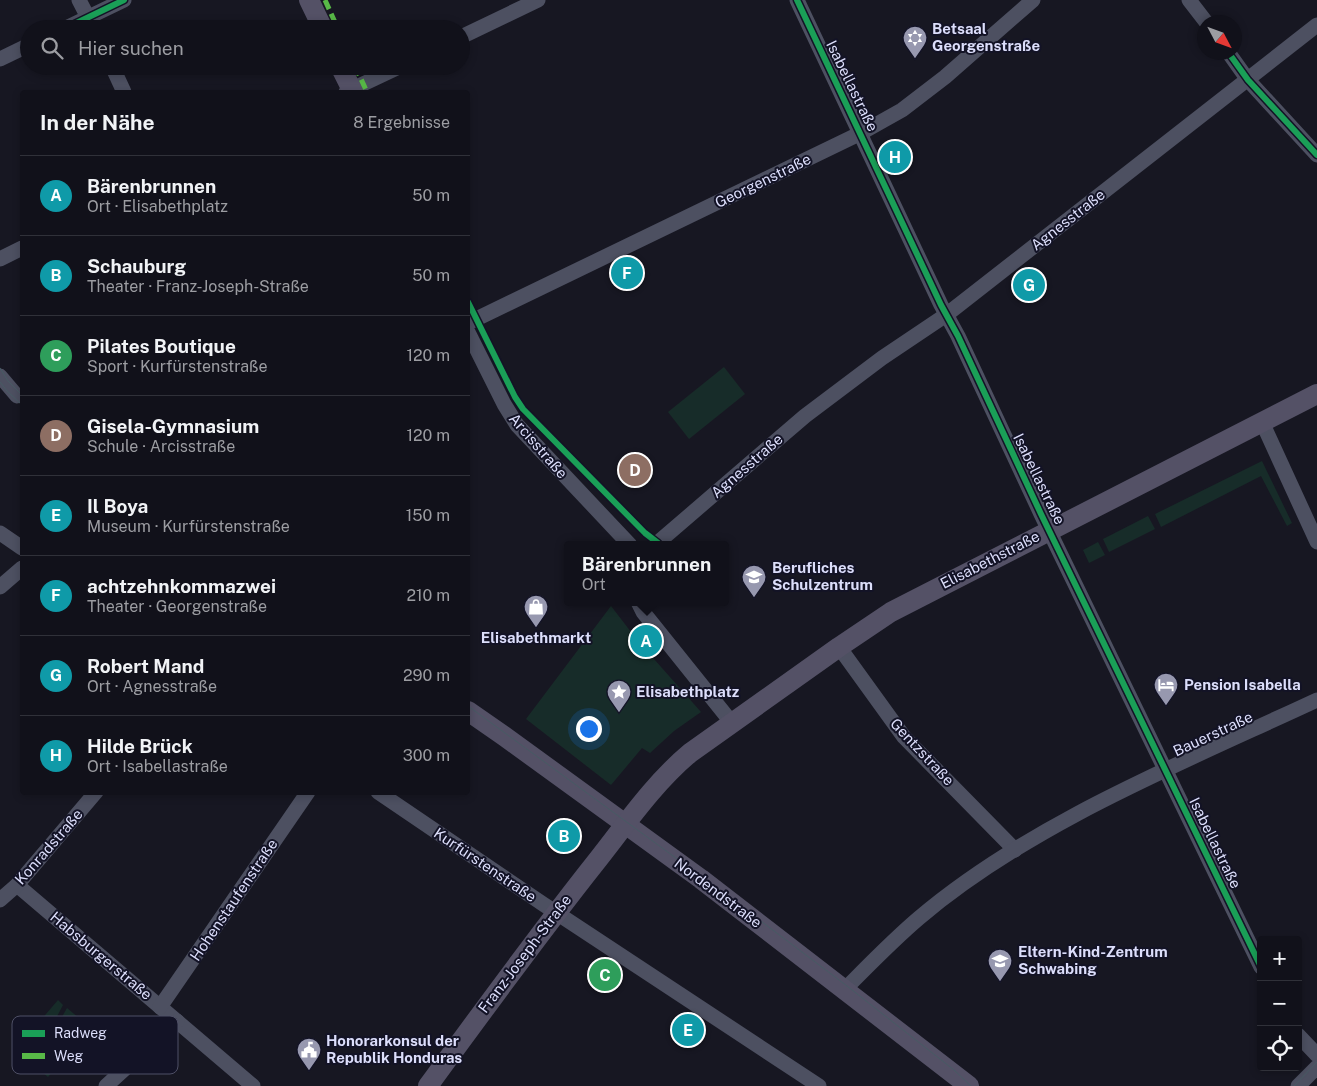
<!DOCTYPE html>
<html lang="de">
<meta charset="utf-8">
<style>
body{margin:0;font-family:"Public Sans",sans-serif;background:#1a1a23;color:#f1f3f6}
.controls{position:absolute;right:15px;bottom:15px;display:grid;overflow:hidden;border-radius:5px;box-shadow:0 2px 8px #0003}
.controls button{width:45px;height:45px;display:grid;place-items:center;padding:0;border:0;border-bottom:1px solid #303139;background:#11111a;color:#f1f3f6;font:25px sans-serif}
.compass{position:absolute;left:1197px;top:15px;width:45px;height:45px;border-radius:50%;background:#11111a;box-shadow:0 2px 8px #0003;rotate:131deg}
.you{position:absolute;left:588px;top:728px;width:18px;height:18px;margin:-12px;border:4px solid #fff;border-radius:50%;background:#1a73e8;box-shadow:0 0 0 8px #1a73e833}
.badge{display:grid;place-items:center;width:32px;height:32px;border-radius:50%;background:#7c3aed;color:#fff;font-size:16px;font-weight:700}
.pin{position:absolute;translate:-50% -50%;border:2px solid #fff;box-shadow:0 1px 5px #0006}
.popup{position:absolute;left:564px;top:541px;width:165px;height:65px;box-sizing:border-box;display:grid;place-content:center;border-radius:5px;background:#11111a;filter:drop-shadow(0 1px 4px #0005);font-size:16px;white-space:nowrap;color:#9c9da2}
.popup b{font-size:19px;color:#f1f3f6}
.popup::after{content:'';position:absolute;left:50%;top:100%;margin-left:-10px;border:10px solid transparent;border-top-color:#11111a}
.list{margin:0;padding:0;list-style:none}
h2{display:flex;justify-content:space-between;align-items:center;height:65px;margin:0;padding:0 20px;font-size:21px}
h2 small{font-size:16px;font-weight:400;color:#9c9da2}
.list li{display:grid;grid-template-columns:32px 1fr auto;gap:15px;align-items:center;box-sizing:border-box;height:80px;padding:0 20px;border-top:1px solid #303139}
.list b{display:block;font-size:19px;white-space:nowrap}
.list p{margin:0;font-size:16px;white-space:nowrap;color:#9c9da2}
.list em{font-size:16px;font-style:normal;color:#9c9da2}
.icon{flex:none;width:28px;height:28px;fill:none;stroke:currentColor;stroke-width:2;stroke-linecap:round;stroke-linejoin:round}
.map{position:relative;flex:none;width:1317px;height:1086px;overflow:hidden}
.search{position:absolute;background:#11111a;box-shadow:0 2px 8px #0003;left:20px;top:20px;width:450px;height:55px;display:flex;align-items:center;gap:12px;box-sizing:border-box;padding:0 18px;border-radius:28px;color:#9c9da2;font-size:19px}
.panel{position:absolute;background:#11111a;box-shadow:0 2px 8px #0003;left:20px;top:90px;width:450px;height:705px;border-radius:5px}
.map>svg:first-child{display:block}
.green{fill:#172c29}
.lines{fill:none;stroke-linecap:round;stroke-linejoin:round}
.minor{stroke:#4d5061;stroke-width:15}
.major{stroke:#545166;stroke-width:20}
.tram{stroke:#475b64;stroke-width:1}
.quiet{stroke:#58b947;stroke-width:5;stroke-dasharray:10 5;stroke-linecap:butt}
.cycleway-casing{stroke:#131326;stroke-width:9}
.cycleway{stroke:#1a9f57;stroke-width:6}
.labels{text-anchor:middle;stroke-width:4;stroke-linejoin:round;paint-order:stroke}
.poi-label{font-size:15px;font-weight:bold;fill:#dcdefb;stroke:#131326;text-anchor:start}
.street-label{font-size:15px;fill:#dcdefb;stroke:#131326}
.key{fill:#131326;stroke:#4f5066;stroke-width:1}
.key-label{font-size:14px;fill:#dcdefb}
</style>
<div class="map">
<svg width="1317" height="1086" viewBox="0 0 1317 1086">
<rect width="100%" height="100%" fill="#171722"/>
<g class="green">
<path d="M724,367l21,27 -56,45 -21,-27z"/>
<path d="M1262,461l30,62 -5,3 -26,-50 -100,51 -6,-13z"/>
<path d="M1148,516l7,13 -46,23 -6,-13z"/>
<path d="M1098,542l7,13 -16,8 -6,-13z"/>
<path d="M611,606l27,35 63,71 -27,19 -24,22 -8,-5 -31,37 -85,-66z"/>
<path d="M58,1000l5,5 -13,25 -10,-9z"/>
<path d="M67,1008l57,48 -12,10 -5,-4 -8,8 -45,-39z"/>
<path d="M55,1047l11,9 -18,21 -11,-9z"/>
</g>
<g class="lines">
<g class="minor">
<path d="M79,0l15,29"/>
<path d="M797,0l144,305 17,31 83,178 220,453"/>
<path d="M1189,0l17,22"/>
<path d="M64,29l60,-29"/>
<path d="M461,37l77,-37"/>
<path d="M1228,52l20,28 69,75"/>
<path d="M0,59l29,-14"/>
<path d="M112,66l12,26"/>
<path d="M346,92l55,-26"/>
<path d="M0,259l22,-11"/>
<path d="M468,323l393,-190 41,-23 43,-33 88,-77"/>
<path d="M468,332l36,72 13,21 113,120"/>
<path d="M0,376l17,20"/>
<path d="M1262,422l55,120"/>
<path d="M0,533l22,15"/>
<path d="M655,545l150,-129 77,-58 64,-43 371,-290"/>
<path d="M0,587l22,-19"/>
<path d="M638,602l5,10 89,111"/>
<path d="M839,647l65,90 111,113"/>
<path d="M378,792l165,112 276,182"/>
<path d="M17,885l236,201"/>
<path d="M0,900l17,-15 79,-93"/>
<path d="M845,989c24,-24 48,-49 74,-71 112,-95 265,-156 398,-218"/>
<path d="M160,1007l148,-215"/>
<path d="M1298,1035l19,20"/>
<path d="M106,1086l71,-65"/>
<path d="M1298,1086l19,-19"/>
</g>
<g class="major">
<path d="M309,0l14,29"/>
<path d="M340,66l13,26"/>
<path d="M468,711l36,25 197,143 268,207"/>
<path d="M428,1086c55,-75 110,-151 168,-224 30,-38 58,-79 94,-109l149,-106 52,-35 426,-218"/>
</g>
<g class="tram">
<path d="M0,368l8,13 14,14"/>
<path d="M0,382l7,9 15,14"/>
<path d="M468,706l253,185 126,95 107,84 17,16"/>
<path d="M1294,1086l23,-24"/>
</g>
<g class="quiet">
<path d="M325,0l13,29"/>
<path d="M355,66l12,26"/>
</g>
<defs>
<g id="cycleway">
<path d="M797,0l144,305 17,31 83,178 220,453"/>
<path d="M64,29l60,-29"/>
<path d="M1228,52l20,28 69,75"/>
<path d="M468,302l47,95 8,12 122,124 13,10"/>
</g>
</defs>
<use href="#cycleway" class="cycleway-casing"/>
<use href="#cycleway" class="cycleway"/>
</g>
<defs>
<symbol id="synagogue-pin" viewBox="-11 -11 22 30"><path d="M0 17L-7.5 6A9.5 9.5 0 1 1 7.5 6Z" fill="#9798af" stroke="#131326"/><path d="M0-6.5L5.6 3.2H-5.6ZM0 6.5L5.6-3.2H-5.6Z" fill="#fff"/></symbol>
<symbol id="school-pin" viewBox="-11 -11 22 30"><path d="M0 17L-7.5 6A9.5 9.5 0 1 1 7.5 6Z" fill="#9798af" stroke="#131326"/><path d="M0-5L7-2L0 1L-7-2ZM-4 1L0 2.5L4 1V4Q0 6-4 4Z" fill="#fff"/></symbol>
<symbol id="shop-pin" viewBox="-11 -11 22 30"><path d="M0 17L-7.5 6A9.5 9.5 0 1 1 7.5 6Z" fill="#9798af" stroke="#131326"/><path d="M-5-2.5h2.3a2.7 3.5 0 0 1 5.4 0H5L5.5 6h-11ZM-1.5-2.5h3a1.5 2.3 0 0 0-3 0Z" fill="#fff"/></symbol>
<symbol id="hotel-pin" viewBox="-11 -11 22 30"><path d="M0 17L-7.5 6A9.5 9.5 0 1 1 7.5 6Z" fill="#9798af" stroke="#131326"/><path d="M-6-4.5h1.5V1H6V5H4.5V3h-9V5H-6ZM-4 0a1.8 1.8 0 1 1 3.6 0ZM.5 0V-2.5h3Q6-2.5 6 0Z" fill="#fff"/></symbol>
<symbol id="sight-pin" viewBox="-11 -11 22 30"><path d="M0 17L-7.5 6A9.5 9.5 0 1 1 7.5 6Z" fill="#9798af" stroke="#131326"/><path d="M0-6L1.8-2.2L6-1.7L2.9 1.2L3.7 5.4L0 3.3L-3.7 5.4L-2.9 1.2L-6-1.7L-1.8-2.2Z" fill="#fff"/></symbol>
<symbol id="civic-pin" viewBox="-11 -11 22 30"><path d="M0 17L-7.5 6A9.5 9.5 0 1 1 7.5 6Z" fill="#9798af" stroke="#131326"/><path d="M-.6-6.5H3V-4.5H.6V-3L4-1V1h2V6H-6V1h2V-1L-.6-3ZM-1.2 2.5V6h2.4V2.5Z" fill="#fff"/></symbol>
</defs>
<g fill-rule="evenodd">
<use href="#synagogue-pin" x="901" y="24" width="28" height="38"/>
<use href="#school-pin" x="740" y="563" width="28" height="38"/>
<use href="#shop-pin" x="522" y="593" width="28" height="38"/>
<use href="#hotel-pin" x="1152" y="671" width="28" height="38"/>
<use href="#sight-pin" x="605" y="678" width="28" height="38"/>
<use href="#school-pin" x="986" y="947" width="28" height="38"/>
<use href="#civic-pin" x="295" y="1036" width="28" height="38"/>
</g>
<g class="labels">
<g class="poi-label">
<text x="932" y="34">Betsaal<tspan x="932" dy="17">Georgenstraße</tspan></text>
<text x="772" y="573">Berufliches<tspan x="772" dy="17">Schulzentrum</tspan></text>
<text x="536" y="643" text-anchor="middle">Elisabethmarkt</text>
<text x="1184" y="690">Pension Isabella</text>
<text x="636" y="697">Elisabethplatz</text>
<text x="1018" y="957">Eltern-Kind-Zentrum<tspan x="1018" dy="17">Schwabing</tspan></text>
<text x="326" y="1046">Honorarkonsul der<tspan x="326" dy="17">Republik Honduras</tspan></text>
</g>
<g class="street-label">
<text transform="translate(852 86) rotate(64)" y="5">Isabellastraße</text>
<text transform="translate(763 181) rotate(-26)" y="5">Georgenstraße</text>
<text transform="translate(1068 220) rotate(-38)" y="5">Agnesstraße</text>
<text transform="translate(538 446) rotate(49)" y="5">Arcisstraße</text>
<text transform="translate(747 466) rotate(-41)" y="5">Agnesstraße</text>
<text transform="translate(1039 479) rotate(64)" y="5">Isabellastraße</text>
<text transform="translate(990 560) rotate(-27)" y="5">Elisabethstraße</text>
<text transform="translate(1213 734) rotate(-25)" y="5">Bauerstraße</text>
<text transform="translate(922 752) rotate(47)" y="5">Gentzstraße</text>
<text transform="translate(1215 843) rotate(64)" y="5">Isabellastraße</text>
<text transform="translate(49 847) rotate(-49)" y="5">Konradstraße</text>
<text transform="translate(485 865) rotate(34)" y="5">Kurfürstenstraße</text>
<text transform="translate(718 893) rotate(37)" y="5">Nordendstraße</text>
<text transform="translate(234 900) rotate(-56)" y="5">Hohenstaufenstraße</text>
<text transform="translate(525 954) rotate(-53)" y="5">Franz-Joseph-Straße</text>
<text transform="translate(101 956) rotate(40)" y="5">Habsburgerstraße</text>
</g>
</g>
<rect x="12" y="1016" width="166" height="58" rx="8" class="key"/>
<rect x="22" y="1030" width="23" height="7" fill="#1a9f57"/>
<rect x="22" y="1053" width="23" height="6" fill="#58b947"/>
<g class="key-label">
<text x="54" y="1038">Radweg</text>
<text x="54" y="1061">Weg</text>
</g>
</svg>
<div class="controls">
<button>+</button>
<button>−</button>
<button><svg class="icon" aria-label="locate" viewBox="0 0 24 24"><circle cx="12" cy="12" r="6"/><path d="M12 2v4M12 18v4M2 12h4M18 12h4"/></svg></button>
</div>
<svg class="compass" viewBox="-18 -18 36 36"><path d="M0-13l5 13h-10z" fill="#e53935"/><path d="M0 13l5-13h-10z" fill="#9c9da2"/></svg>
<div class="you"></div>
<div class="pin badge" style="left:646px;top:641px;background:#0f9aa8">A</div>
<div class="popup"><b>Bärenbrunnen</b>Ort</div>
<div class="pin badge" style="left:564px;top:836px;background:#0f9aa8">B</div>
<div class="pin badge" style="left:605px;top:975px;background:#2e9e5b">C</div>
<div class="pin badge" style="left:635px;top:470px;background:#8d6e63">D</div>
<div class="pin badge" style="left:688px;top:1030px;background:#0f9aa8">E</div>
<div class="pin badge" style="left:627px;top:273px;background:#0f9aa8">F</div>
<div class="pin badge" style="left:1029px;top:285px;background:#0f9aa8">G</div>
<div class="pin badge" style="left:895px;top:157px;background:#0f9aa8">H</div>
<div class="search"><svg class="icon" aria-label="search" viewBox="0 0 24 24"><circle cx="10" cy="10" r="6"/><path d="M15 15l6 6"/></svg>Hier suchen</div>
<section class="panel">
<h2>In der Nähe<small>8 Ergebnisse</small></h2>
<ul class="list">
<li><span class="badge" style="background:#0f9aa8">A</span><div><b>Bärenbrunnen</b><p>Ort · Elisabethplatz</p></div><em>50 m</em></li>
<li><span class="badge" style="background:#0f9aa8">B</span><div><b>Schauburg</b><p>Theater · Franz-Joseph-Straße</p></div><em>50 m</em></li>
<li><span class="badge" style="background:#2e9e5b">C</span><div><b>Pilates Boutique</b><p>Sport · Kurfürstenstraße</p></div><em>120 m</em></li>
<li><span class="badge" style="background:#8d6e63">D</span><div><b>Gisela-Gymnasium</b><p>Schule · Arcisstraße</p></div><em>120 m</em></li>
<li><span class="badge" style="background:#0f9aa8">E</span><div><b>Il Boya</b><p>Museum · Kurfürstenstraße</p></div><em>150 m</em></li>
<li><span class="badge" style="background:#0f9aa8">F</span><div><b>achtzehnkommazwei</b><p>Theater · Georgenstraße</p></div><em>210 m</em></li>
<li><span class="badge" style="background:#0f9aa8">G</span><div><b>Robert Mand</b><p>Ort · Agnesstraße</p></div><em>290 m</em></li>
<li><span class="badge" style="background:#0f9aa8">H</span><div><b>Hilde Brück</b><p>Ort · Isabellastraße</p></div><em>300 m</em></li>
</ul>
</section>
</div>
